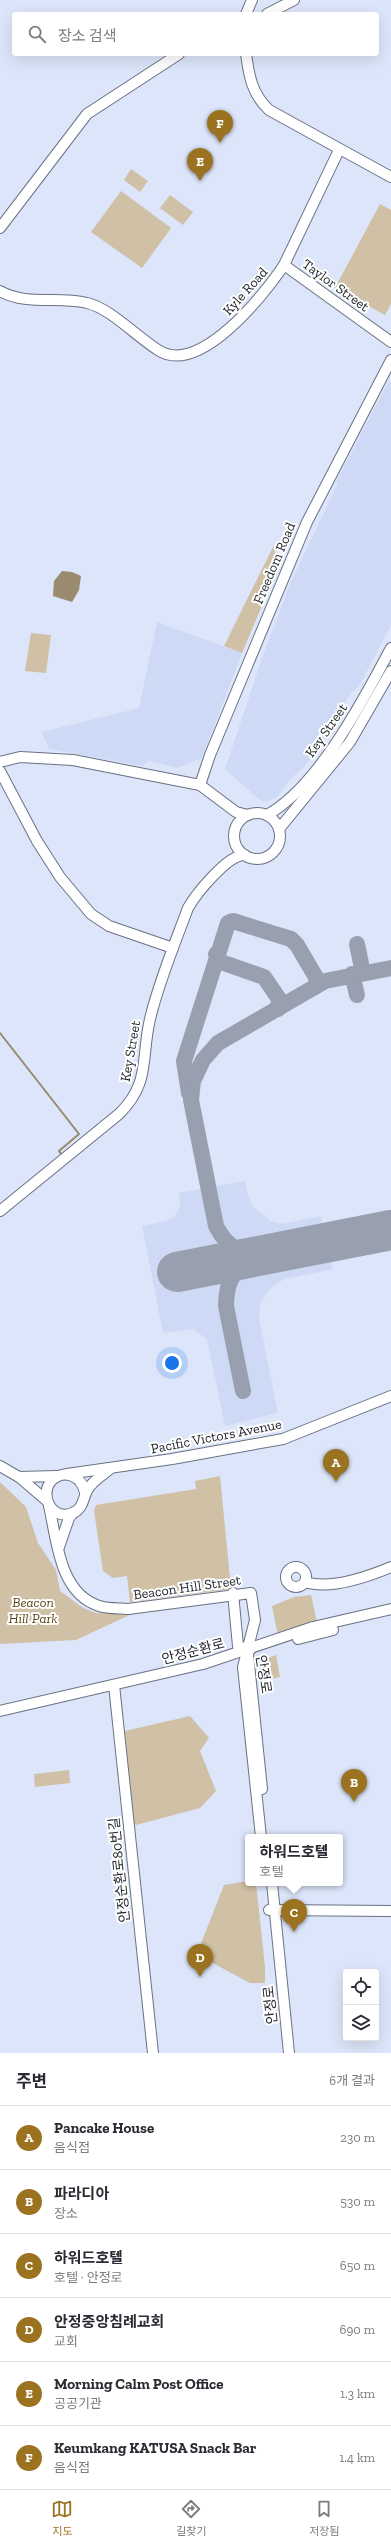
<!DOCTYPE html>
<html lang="ko">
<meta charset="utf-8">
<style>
body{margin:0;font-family:"Zilla Slab","Noto Sans KR",serif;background:#f2f2f3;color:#2b2b33}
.controls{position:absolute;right:12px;bottom:12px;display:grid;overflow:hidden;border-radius:4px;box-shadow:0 4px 16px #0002}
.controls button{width:36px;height:36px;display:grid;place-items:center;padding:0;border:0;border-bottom:1px solid #e1e1e2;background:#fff;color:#2b2b33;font:20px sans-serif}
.you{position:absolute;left:172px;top:1363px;width:14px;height:14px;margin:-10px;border:3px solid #fff;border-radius:50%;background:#1a73e8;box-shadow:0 0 0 6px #1a73e833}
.badge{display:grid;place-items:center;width:26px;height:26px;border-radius:50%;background:#9b7220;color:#fff;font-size:13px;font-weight:700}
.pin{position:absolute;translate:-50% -33px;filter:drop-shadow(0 1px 2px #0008)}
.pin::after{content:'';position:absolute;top:21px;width:14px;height:12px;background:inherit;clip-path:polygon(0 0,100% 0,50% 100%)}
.popup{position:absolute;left:245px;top:1834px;width:98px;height:52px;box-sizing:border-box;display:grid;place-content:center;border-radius:4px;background:#fff;filter:drop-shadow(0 1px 3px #0005);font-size:13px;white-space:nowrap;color:#7c7c81}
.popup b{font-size:15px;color:#2b2b33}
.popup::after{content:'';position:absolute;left:50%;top:100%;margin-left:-8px;border:8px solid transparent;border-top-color:#fff}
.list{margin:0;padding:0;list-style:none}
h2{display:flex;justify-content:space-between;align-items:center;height:52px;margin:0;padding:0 16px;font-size:17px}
h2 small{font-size:13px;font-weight:400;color:#7c7c81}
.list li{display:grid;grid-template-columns:26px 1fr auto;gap:12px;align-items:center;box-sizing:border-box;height:64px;padding:0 16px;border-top:1px solid #e1e1e2}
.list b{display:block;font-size:15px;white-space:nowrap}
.list p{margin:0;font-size:13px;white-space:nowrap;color:#7c7c81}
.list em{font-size:13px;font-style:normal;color:#7c7c81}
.icon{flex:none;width:22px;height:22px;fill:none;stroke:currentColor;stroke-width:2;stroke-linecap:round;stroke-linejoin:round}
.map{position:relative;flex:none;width:391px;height:2053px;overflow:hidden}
.search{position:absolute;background:#fff;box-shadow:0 4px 16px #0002;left:12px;right:12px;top:12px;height:44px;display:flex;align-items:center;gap:10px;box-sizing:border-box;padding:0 14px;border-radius:4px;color:#7c7c81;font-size:15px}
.sheet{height:436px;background:#fff}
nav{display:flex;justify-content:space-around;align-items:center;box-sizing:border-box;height:56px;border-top:1px solid #e1e1e2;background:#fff;font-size:11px;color:#7c7c81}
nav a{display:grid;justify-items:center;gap:2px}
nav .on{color:#9b7220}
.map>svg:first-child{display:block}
.built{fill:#cedaf5}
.green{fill:#cfc0a6}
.water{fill:#9a8a6f}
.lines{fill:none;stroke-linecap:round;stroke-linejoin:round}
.stream{stroke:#9a8a6f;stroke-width:2}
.taxiway{stroke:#98a0af;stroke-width:16}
.runway{stroke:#98a0af;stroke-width:40}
.secondary-casing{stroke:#697183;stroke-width:12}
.secondary{stroke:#fff;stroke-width:10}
.labels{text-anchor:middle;stroke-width:4;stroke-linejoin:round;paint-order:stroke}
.street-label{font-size:14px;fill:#23262d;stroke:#fff}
.park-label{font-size:14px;font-style:italic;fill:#5d4412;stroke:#fff}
</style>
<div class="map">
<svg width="391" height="2053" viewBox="0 0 391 2053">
<rect width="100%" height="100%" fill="#dce5f9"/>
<g class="built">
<path d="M389,381l2,1v243l-32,61 -9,8 -20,34 -3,9 -22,29 -16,14 -10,15 -12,7 -6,-1 -36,-32 37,-111 28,-74 48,-101 -2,-1 3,-6z"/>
<path d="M157,622l85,31 -40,105 -25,10 -28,-7 -6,5 -94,-17 -7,-17 97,-24z"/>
<path d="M245,1181l3,15 5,11 18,14 11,3 39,-8 12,53 -48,10 -11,6 -8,9 -6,11 -1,13 19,95 -53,13 -18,-87 -14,-10 -30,4 -21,-107 24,-5 9,-5 5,-10 -1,-13z"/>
</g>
<g class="green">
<path d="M131,169l17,12 -8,11 -16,-12z"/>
<path d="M121,191l50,37 -29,40 -51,-36z"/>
<path d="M170,195l23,17 -10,13 -23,-17z"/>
<path d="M380,204l11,6v94l-6,11 -50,-27z"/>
<path d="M274,545l3,25 -35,83 -18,-7z"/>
<path d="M31,633l20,2 -5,38 -21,-2z"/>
<path d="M220,1476l11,113 -101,13 -3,-26 -14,2 -10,-7 -9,-60 2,-6 100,-16 -1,-8z"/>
<path d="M0,1482l26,25 12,36 18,27 4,21 23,17 13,5 42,-2 -62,29 -76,4z"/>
<path d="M311,1595l6,27 -39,14 -6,-30 22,-9z"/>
<path d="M276,1655l4,22 -21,5v-21z"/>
<path d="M190,1716l19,22 -9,13 16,40 -16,17 -64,17 -5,-4 -6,-90z"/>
<path d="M69,1770l1,13 -35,4 -1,-13z"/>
<path d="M248,1881v2h8l9,84v16h-15l-43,-23 -10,4 -1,-8 28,-71z"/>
</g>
<path class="water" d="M62,571l10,1 9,4 -2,14 -7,12 -19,-6 1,-15z"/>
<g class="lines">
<path class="stream" d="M0,1033l79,101 -20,17 2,3"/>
<g class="taxiway">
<path d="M357,944l6,29"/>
<path d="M216,954l5,8 43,15 15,22 -1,10"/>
<path d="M352,974l5,21"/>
<path d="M189,1093l-5,-32 44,-138 5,-2 58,18 6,6 20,34 -2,8"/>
<path d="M271,1255c-26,1 -43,-5 -55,-29l-25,-126 2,-19 10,-21 15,-17 107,-62 66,-13"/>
<path d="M243,1391l-17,-85c0,-28 10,-42 37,-49"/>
</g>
<path class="runway" d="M177,1272l214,-42"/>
<defs>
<g id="secondary">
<path d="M246,14l6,-14"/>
<path d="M267,14l27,-14"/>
<path d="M246,54c3,22 6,40 23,56l122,67"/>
<path d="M0,228l87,-114 92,-60"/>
<path d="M284,265l107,77"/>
<path d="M0,291c26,15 58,5 87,12 23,5 50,34 71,47 41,27 106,-55 126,-85l55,-115"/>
<path d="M0,762l20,-5 53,3 127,25 36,27 12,3"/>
<path d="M0,771l37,70 23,36 31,37 18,12 64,22"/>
<path d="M200,785l10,-30 97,-233 84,-162"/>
<circle cx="257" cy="836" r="23"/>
<path d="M267,815c51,-28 97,-116 124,-167"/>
<path d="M279,829l71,-87 41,-71"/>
<path d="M0,1211l119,-97c33,-32 21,-58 32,-99 9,-36 24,-72 37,-107 8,-14 40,-54 57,-53"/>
<path d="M0,1466l19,11 38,-1"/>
<path d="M67,1474l105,-15 111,-20 108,-43"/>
<path d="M19,1477l27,23"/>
<path d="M85,1493c-3,-17 -21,-25 -34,-12 -12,15 1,40 22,32 13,-6 9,-19 18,-28 5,-6 13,-11 19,-16"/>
<path d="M49,1506c8,34 10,87 50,100 9,3 21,2 30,3"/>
<path d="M59,1547l10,-29 5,-6"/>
<circle cx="296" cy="1577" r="10"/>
<path d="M305,1582c25,8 62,-5 86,-15"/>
<path d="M233,1593l5,53 12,4"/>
<path d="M128,1609l123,-16 4,27 -12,47 18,170"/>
<path d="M298,1639l35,-9"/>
<path d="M248,1654l14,135"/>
<path d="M114,1685l39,368"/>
<path d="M0,1711l203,-47 110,-37 78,-18"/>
<path d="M272,1883l17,170"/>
<path d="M269,1910l122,1"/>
</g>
</defs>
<use href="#secondary" class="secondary-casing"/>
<use href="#secondary" class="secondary"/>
</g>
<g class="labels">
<g class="street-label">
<text transform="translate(336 285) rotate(36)" y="5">Taylor Street</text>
<text transform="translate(245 291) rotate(-48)" y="5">Kyle Road</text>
<text transform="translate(274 563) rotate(-67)" y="5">Freedom Road</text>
<text transform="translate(326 730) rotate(-55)" y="5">Key Street</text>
<text transform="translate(130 1051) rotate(-80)" y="5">Key Street</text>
<text transform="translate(216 1436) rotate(-11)" y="5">Pacific Victors Avenue</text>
<text transform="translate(187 1587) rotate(-8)" y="5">Beacon Hill Street</text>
<text transform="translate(193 1651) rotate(-15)" y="5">안정순환로</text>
<text transform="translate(264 1674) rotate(81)" y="5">안정로</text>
<text transform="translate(119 1870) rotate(-96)" y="5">안정순환로80번길</text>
<text transform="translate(270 2005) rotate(-96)" y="5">안정로</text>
</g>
<g class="park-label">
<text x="33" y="1607">Beacon<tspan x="33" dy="16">Hill Park</tspan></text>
</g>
</g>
</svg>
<div class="controls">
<button><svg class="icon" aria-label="locate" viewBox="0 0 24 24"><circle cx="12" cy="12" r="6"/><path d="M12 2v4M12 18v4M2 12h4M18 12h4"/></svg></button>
<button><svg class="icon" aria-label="layers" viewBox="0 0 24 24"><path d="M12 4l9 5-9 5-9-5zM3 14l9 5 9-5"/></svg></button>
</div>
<div class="you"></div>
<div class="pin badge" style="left:336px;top:1482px">A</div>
<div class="pin badge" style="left:354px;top:1802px">B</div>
<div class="pin badge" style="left:294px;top:1932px">C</div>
<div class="popup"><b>하워드호텔</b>호텔</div>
<div class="pin badge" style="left:200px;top:1977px">D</div>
<div class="pin badge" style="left:200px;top:181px">E</div>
<div class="pin badge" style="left:220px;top:143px">F</div>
<div class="search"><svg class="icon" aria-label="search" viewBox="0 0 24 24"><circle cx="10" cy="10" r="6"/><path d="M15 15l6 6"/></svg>장소 검색</div>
</div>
<section class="sheet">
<h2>주변<small>6개 결과</small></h2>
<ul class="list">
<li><span class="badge">A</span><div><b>Pancake House</b><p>음식점</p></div><em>230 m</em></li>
<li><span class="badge">B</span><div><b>파라디아</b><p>장소</p></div><em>530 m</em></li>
<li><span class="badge">C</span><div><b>하워드호텔</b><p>호텔 · 안정로</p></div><em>650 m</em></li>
<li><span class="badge">D</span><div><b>안정중앙침례교회</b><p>교회</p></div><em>690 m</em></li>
<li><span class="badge">E</span><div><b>Morning Calm Post Office</b><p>공공기관</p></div><em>1.3 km</em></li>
<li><span class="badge">F</span><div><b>Keumkang KATUSA Snack Bar</b><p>음식점</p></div><em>1.4 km</em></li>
</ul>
</section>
<nav>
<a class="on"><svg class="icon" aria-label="map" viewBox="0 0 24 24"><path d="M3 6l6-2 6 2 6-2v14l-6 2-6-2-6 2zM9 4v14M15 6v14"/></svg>지도</a>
<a><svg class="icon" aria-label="directions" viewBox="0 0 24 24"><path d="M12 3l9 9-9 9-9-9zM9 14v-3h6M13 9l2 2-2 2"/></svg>길찾기</a>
<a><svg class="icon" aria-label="saved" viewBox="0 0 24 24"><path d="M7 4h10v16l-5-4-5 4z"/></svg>저장됨</a>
</nav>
